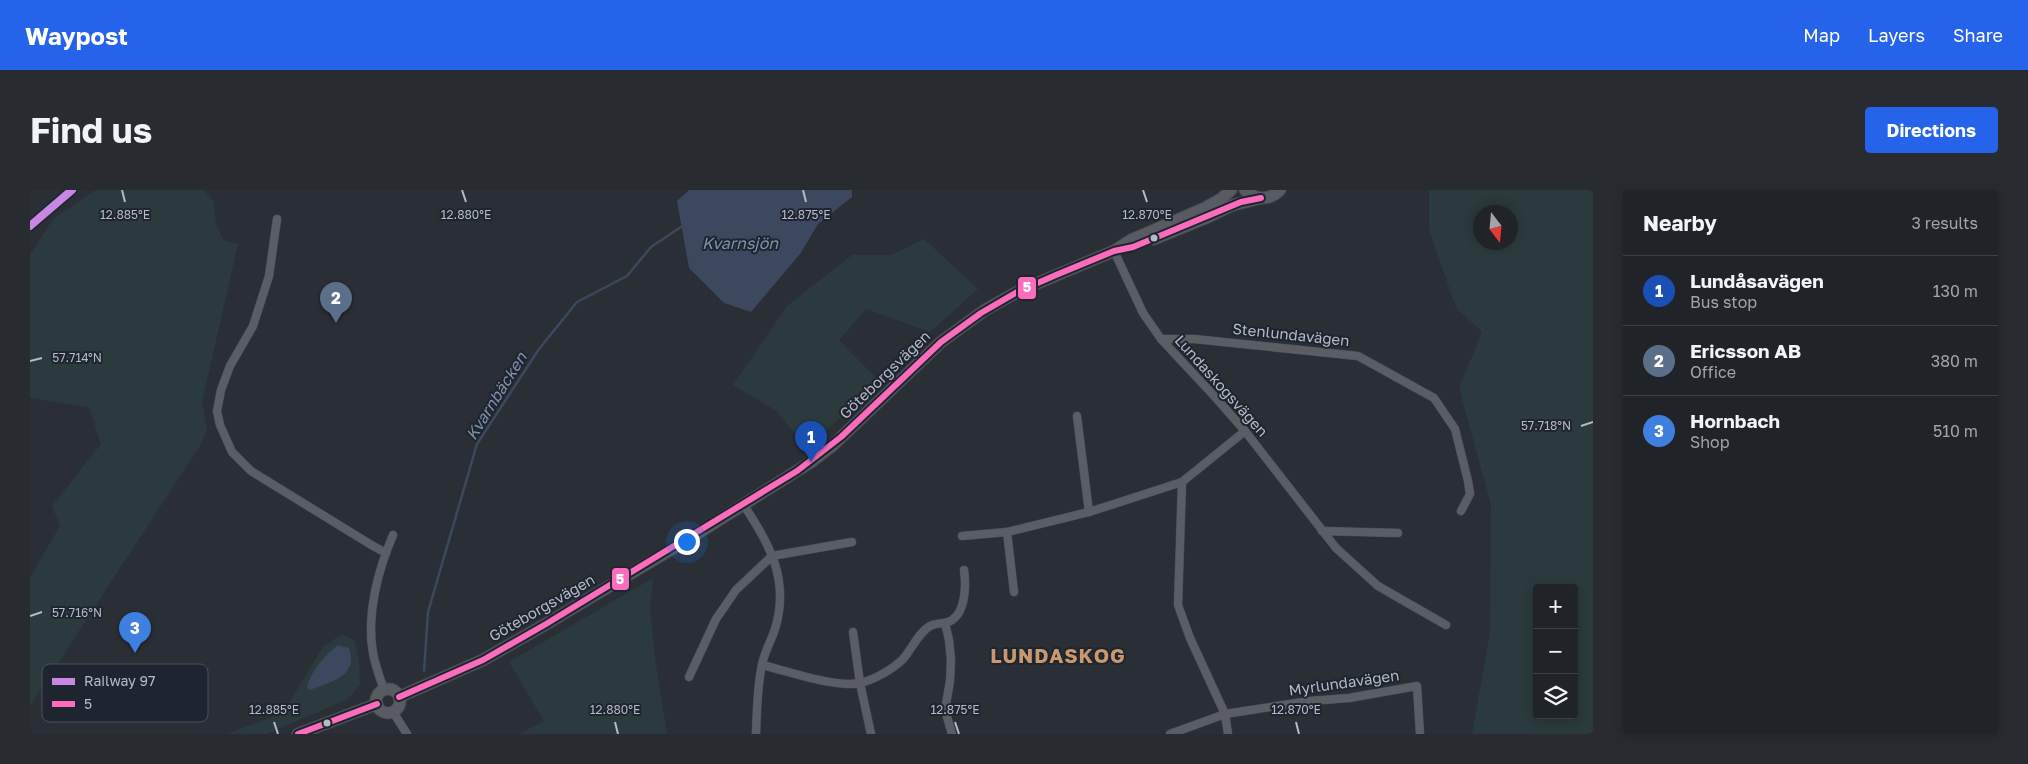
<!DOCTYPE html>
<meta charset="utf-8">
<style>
body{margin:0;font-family:"Golos Text",sans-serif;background:#282b30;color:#f1f3f6}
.controls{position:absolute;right:15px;bottom:15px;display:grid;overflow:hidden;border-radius:5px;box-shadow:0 2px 12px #0003}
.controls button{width:45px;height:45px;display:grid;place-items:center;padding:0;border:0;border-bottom:1px solid #3d4045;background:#202328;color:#f1f3f6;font:25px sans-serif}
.compass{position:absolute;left:1443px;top:15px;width:45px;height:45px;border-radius:50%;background:#202328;box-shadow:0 2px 12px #0003;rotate:164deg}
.you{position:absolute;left:656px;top:351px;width:18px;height:18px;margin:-12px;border:4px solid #fff;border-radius:50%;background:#1a73e8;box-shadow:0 0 0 8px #1a73e833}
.badge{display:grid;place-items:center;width:32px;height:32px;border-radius:50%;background:#2563eb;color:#fff;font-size:16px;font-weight:700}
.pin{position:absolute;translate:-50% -41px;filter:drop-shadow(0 1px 2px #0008)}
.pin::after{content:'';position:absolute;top:26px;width:18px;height:15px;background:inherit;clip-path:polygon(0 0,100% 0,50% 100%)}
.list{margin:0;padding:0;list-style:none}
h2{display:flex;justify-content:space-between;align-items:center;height:65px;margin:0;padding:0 20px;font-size:21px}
h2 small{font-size:16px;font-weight:400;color:#a2a4a8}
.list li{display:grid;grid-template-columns:32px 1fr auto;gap:15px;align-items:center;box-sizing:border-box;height:70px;padding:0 20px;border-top:1px solid #3d4045}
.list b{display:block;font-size:19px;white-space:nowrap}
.list p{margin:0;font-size:16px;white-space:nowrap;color:#a2a4a8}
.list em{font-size:16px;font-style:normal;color:#a2a4a8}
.icon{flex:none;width:28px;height:28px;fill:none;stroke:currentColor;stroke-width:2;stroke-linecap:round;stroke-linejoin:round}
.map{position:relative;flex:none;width:1563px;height:544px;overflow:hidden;border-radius:5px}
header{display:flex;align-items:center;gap:30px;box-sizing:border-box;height:70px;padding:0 25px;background:#2563eb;color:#fff}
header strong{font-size:24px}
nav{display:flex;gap:28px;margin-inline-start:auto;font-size:18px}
.intro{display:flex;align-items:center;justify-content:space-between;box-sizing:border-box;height:120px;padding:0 30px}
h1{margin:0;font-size:35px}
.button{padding:12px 22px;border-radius:5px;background:#2563eb;color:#fff;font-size:18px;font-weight:700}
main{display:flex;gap:30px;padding:0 30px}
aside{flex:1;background:#202328;border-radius:5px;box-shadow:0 2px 12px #0003}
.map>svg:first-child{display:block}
.green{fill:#2b3a3c;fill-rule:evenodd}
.water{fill:#3b485d}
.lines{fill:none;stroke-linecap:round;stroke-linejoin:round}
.stream{stroke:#3b485d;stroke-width:2.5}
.street-casing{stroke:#484b51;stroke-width:9}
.secondary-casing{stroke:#484b51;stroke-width:13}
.street{stroke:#5a5d64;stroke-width:8}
.secondary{stroke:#585c62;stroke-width:11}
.bus-1-casing{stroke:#1e2530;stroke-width:10}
.bus-1{stroke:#fb6dba;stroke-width:6}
.rail-1-casing{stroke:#1e2530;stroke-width:11}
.rail-1{stroke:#c787e3;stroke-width:8}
.ticks{fill:none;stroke:#b5bbc6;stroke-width:2}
.bus-dot{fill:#b5bbc6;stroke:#1e2530;stroke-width:2}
.labels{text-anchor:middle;stroke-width:4;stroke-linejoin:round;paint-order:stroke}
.street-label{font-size:15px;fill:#b5bbc6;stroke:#1e2530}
.water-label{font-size:16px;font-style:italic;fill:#7f91aa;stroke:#1e2530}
.district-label{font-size:20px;font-weight:bold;letter-spacing:1px;fill:#c9986d;stroke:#1e2530}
.key{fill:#1e2530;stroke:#4b525d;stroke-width:1}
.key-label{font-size:14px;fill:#b5bbc6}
.ticks-label{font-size:12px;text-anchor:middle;fill:#b5bbc6;stroke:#1e2530;stroke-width:4;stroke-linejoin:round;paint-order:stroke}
.line-badge{stroke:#1e2530;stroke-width:2}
.badge-label{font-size:14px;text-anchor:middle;font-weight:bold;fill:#fff}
</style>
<header>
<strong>Waypost</strong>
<nav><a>Map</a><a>Layers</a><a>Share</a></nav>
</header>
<div class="intro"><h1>Find us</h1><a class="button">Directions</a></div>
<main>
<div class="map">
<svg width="1563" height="544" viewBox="0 0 1563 544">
<rect width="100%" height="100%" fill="#2a2f36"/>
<g class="green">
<path d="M66,0h108l10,12 2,22 8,17 14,3 -36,158 5,28 -6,14 -171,262v-129l30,-51 -8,-20 49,-62 -12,-37 -59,-9v-143l23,-36z"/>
<path d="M1399,0h164v544h-121l18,-101 1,-128 -32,-117 23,-56 -26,-24 -27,-79zM1450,22h30v30h-30zM1507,398h37v127h-37z"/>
<path d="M894,49l54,50 -48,43 -64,-23 -27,31 43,44 -76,62 -31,-36 -42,-25 54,-79 65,-51h39z"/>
<path d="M623,388l-3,31 5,50 12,75h-148l25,-13 -35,-59z"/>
<path d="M312,444l13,7 4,22 1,22 -12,14 -81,35h-40l58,-22 8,-16 30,-49z"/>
</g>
<g class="water">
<path d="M659,0h163v7l-34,27 -18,30 -49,58 -27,-9 -35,-35 -12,-67z"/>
<path d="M308,455l11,3c10,28 -18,34 -39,42l-3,-3c5,-17 17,-31 31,-42z"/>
</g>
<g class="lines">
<path class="stream" d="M394,481l4,-59 49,-168 62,-95 38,-47 50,-26 24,-29 30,-20"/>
<defs>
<g id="street">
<path d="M247,29l-8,57 -16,50 -23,40 -9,24 -4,21 3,14 12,27 19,19 122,75 13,7"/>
<path d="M1084,61l29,62 18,26 55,59 29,33 91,117 42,38 68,39"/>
<path d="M1131,149h33l164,17 76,42 21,31 13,52 2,13 -9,17"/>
<path d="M1047,226l12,96"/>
<path d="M1152,292l-4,123 12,33 35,76 3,20"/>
<path d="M713,314c27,40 47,77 32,125 -4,12 -11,24 -13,36 -5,22 -5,46 -6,69"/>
<path d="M1292,341l76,2"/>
<path d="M977,342l7,60"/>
<path d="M932,346l45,-4 82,-20 93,-30 63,-51"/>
<path d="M915,433l4,17 2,20 -1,21 -5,29 7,24"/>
<path d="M823,442l7,51 11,51"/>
<path d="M732,475c25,6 73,23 98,18 14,-3 33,-14 43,-24 9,-10 15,-26 27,-33 7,-4 15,-1 22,-6 14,-9 14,-36 12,-50"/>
<path d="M659,487l27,-58 20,-29 36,-34 80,-14"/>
<path d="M354,500c-4,-12 -9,-25 -11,-37 -7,-38 5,-83 20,-118"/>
<path d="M363,522l14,22"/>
<path d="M1140,544l55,-20 85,-13 39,-3 68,-12 3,48"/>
</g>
<g id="secondary">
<path d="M1215,0c11,11 25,10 35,0"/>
<path d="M1124,49l54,-22 25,-12 28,-7"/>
<circle cx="358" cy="511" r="12"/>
<path d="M369,507l84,-37 63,-36 146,-87 119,-75 21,-16 109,-104 44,-32 36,-20 93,-39 17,-11 74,-32 16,-9 10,-9"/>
<path d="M268,544l79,-30"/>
</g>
</defs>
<use href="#street" class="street-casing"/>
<use href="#secondary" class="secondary-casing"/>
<use href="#street" class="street"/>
<use href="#secondary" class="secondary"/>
<defs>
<g id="bus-1">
<path d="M369,507l84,-37 63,-36 251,-153 44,-34 100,-95 40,-29 36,-21 39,-17 58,-24 19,-4 108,-45 20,-4"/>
<path d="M268,544l79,-30"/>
</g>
</defs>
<use href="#bus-1" class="bus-1-casing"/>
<use href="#bus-1" class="bus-1"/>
<defs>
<path id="rail-1" d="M0,36l42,-36"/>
</defs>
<use href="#rail-1" class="rail-1-casing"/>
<use href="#rail-1" class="rail-1"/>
</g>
<path class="ticks" d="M92,0l3,12M432,0l4,12M773,0l3,12M1113,0l4,12M0,171l12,-3M1551,236l12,-4M0,426l12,-4M244,532l4,12M585,532l3,12M925,532l4,12M1266,532l3,12"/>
<g class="bus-dot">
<circle cx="1124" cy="48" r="4.5"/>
<circle cx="297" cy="533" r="4.5"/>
</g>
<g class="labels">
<g class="street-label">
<text transform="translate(1261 145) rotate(6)" y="5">Stenlundavägen</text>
<text transform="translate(855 185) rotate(-44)" y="5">Göteborgsvägen</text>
<text transform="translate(1191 196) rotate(48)" y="5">Lundaskogsvägen</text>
<text transform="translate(512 418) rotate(-30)" y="5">Göteborgsvägen</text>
<text transform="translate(1314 493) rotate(-8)" y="5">Myrlundavägen</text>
</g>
<g class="water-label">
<text x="710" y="59">Kvarnsjön</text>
<text transform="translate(466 206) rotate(-58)" y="6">Kvarnbäcken</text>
</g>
<g class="district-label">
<text x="1028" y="473">LUNDASKOG</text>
</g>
</g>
<rect x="12" y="474" width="166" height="58" rx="8" class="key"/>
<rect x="22" y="488" width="23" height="7" fill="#c787e3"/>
<rect x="22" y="511" width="23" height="6" fill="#fb6dba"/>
<g class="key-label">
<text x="54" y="496">Railway 97</text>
<text x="54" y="519">5</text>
</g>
<g class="ticks-label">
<text x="95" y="29">12.885°E</text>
<text x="436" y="29">12.880°E</text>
<text x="776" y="29">12.875°E</text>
<text x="1117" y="29">12.870°E</text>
<text x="47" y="172">57.714°N</text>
<text x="1516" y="240">57.718°N</text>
<text x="47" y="427">57.716°N</text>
<text x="244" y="524">12.885°E</text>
<text x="585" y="524">12.880°E</text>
<text x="925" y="524">12.875°E</text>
<text x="1266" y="524">12.870°E</text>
</g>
<g class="line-badge">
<rect x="987" y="86" width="20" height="24" rx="5" fill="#fb6dba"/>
<rect x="581" y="377" width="19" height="24" rx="5" fill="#fb6dba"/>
</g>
<g class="badge-label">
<text x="997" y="102">5</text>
<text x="590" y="394">5</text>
</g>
</svg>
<div class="controls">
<button>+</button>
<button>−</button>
<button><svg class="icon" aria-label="layers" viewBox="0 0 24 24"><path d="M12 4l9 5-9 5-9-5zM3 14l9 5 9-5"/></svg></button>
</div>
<svg class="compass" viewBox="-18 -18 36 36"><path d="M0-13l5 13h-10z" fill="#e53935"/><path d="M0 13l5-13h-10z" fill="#a2a4a8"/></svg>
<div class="you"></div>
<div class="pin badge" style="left:781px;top:272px;background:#1a4fb4">1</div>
<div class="pin badge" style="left:306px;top:133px;background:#5c6f8a">2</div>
<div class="pin badge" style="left:105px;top:463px;background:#3f7fe0">3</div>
</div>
<aside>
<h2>Nearby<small>3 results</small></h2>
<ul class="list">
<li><span class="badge" style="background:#1a4fb4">1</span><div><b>Lundåsavägen</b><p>Bus stop</p></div><em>130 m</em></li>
<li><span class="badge" style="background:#5c6f8a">2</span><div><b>Ericsson AB</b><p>Office</p></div><em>380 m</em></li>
<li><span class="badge" style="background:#3f7fe0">3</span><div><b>Hornbach</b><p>Shop</p></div><em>510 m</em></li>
</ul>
</aside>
</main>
